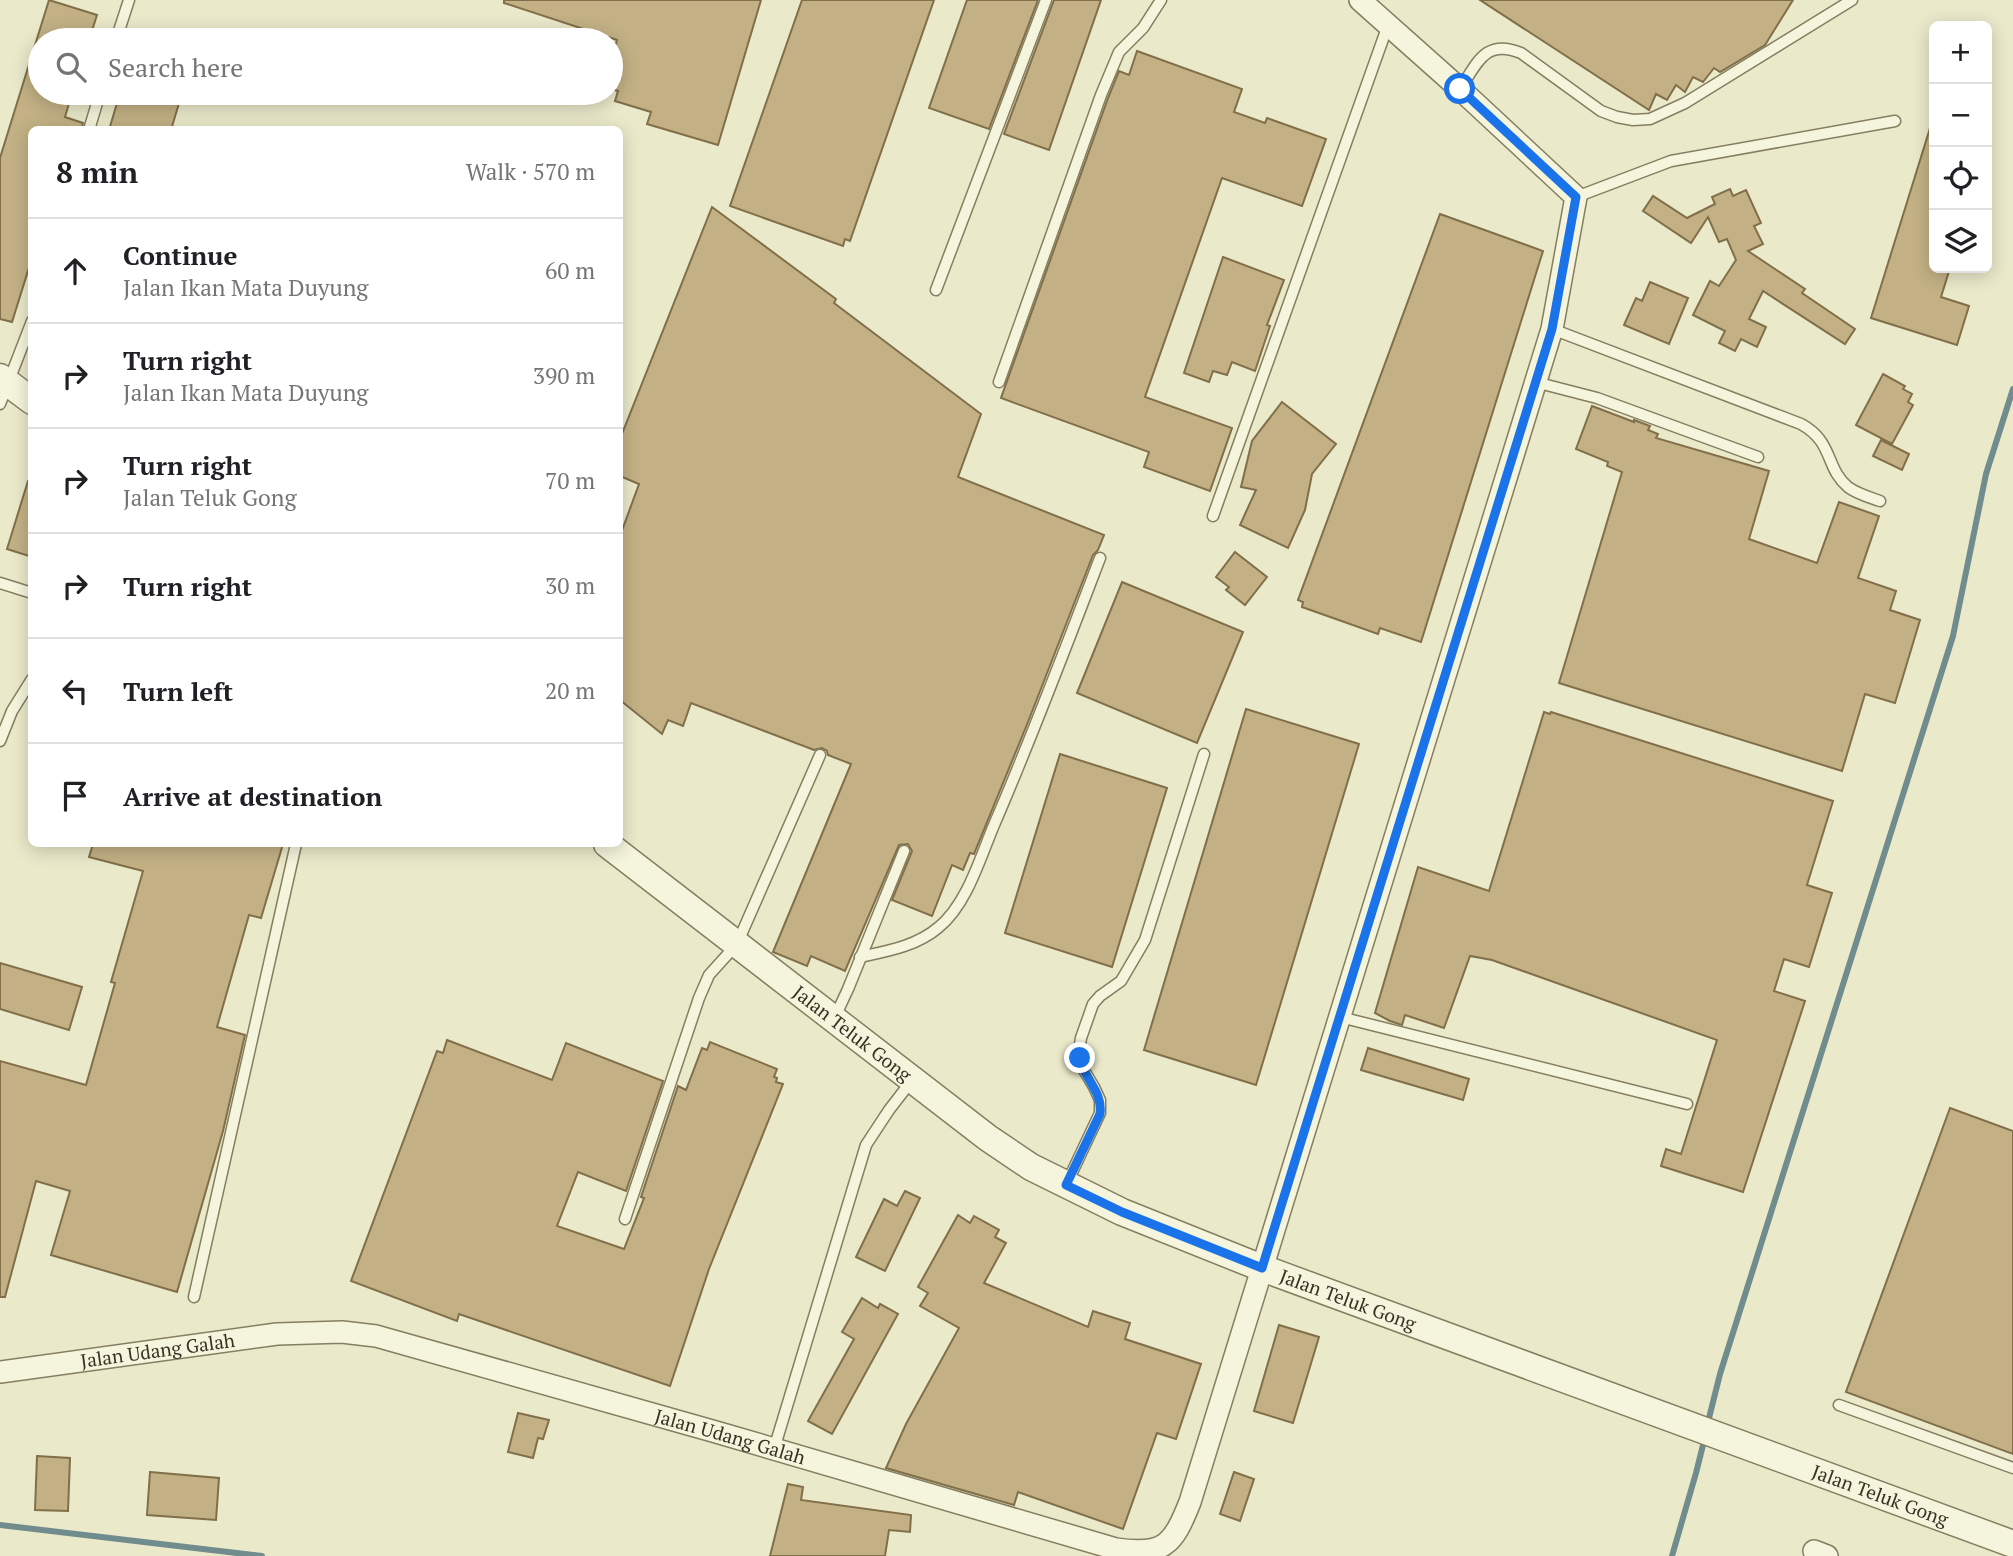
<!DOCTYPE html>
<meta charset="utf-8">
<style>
body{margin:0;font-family:"PT Serif",serif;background:#f6f6f6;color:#202124}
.controls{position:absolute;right:21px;top:21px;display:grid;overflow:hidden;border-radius:10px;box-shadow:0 4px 18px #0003}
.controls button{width:63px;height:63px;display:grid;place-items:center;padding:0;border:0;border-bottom:2px solid #e0e0e0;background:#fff;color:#202124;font:35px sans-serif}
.stop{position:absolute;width:21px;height:21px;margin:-16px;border:5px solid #1a73e8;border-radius:50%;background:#fff}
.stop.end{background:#1a73e8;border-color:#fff;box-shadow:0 2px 7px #0008}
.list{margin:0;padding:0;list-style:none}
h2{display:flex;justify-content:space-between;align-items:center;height:91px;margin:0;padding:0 28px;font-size:30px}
h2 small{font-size:23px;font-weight:400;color:#757577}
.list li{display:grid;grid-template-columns:46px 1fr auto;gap:21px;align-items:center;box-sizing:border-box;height:105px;padding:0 28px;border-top:2px solid #e0e0e0}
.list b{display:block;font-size:26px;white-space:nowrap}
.list p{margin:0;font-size:23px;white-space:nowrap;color:#757577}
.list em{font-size:23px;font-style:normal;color:#757577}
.icon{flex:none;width:38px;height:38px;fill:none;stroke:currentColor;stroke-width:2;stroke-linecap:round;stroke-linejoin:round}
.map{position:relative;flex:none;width:2013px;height:1556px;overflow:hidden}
.search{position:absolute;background:#fff;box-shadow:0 4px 18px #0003;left:28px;top:28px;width:595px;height:77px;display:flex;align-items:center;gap:18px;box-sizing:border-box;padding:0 24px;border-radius:38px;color:#757577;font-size:26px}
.panel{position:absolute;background:#fff;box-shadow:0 4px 18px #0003;left:28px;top:126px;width:595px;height:721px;border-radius:10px}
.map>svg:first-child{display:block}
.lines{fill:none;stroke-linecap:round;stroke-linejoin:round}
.stream{stroke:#718c8d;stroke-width:6}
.building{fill:#c3b185;stroke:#816f49;stroke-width:2}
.service-casing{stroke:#857e60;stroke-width:13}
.minor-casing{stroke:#857e60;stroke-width:24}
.tertiary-casing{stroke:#857e60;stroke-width:29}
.service{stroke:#f5f5dd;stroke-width:10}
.minor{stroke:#f5f5dd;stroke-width:21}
.tertiary{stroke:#f5f5dd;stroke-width:26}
.route{stroke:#1a73e8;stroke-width:9}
.labels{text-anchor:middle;stroke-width:7;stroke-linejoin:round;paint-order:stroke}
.street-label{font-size:19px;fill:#373222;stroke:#f2f2d9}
</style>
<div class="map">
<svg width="2013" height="1556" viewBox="0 0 2013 1556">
<rect width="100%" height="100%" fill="#eae9ca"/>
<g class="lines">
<g class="stream">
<path d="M1707,1426l13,-52 233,-738 33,-162 27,-85"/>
<path d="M0,1525l262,31"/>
<path d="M1672,1556l24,-83 9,-36"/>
</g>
</g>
<g class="building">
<path d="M49,0l48,15 -8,25h-49v53h32l-7,24 18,6 -2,7h-49v128l-20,64 -12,-3v-161z"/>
<path d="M504,0h257l-43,145 -71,-21 4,-12 -36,-11 3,-10 -7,-2v-27l6,-22 -113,-37z"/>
<path d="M802,0h132l-84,241 -5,-2 -2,7 -113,-40z"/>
<path d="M967,0h71l-49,129 -60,-21z"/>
<path d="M1054,0h47l-52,150 -45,-16z"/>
<path d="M1480,0h313l-28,45 -45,27 -6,-4 -11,14 -10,-5 -8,15 -9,-7 -9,15 -11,-6 -7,16z"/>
<path d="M1137,51l105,38 -8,23 31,11 2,-5 59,21 -24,67 -80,-28 -77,219 87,31 -22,63 -66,-24 5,-15 -148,-54 107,-300 11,-27 10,4z"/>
<path d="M120,93h62l-11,37h-62z"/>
<path d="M1931,125h3v143h16l-9,29 28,9 -12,39 -86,-27z"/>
<path d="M1730,189l3,7 13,-6 15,33 -7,3 9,18 -15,7 57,38 -3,4 53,36 -10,15 -82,-53 -14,28 17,8 -9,20 -16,-8 -6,12 -16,-8 6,-12 -32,-16 17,-34 9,5 17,-26 -9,-21 -8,3 -11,-25 -17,26 -48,-32 10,-15 34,22 28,-14 -3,-7z"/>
<path d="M712,207l124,92 -2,4 147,111 -23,63 146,58 -6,15 -5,5 -65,167 -54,132 -4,-1 -7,17 -11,-5 -20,51 -40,-16 20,-49 -4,-7 -9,1 -54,126 -34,-15 -4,10 -34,-14 78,-188 -23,-9 -1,-4 -5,-3 -8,2 -123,-47 -8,23 -15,-6 -6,14 -42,-34v-164l19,-52 -19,-8v-37z"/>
<path d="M1440,214l103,37 -122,391 -41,-14 -2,6 -76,-27 1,-5 -5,-2z"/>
<path d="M1223,257l61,23 -17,45 3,1 -15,45 -23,-9 -5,13 -14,-4 -4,11 -25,-9z"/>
<path d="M1650,282l38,16 -19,46 -45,-19 12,-27 6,3z"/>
<path d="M1883,374l22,12 -2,3 9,5 -4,8 5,3 -21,39 -36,-19z"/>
<path d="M1282,402l54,42 -24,30 -7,36 -17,38 -48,-23 16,-35 -15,-3 11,-46z"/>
<path d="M1592,406l42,16v-2l16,6 -2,4 10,4 -2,4 113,33 -20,68 68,24 22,-61 40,14 -21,62 38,13 -6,19 30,10 -25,83 -30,-9 -23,77 -283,-88 63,-211 -15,-6 1,-4 -32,-13z"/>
<path d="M1881,440l28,14 -7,16 -29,-14z"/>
<path d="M28,481h4v76l-25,-8z"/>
<path d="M1235,552l32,25 -22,28 -19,-15 3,-3 -13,-10z"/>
<path d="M1122,582l121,50 -46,111 -120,-50z"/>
<path d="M1246,709l113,35 -103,341 -112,-35z"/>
<path d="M1544,712l6,2 1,-2 282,89 -26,84 25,8 -23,74 -25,-8 -10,32 31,10 -62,191 -82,-26 5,-17 15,5 36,-114 -225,-80 -22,-4 -26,72 -39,-13 -3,10 -12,-4 -15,-8 43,-146 71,24z"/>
<path d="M1060,754l107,34 -55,179 -107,-34z"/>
<path d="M93,844h190l-22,74 -12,-3 -32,112 28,8 -22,96 -46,161 -126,-37 19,-64 -34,-10 -31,116h-5v-236l86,24 29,-102 -4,-1 32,-111 -54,-14z"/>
<path d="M0,963l82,24 -13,43 -69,-21z"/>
<path d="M447,1040l105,40 14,-37 97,38 -37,110 -48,-19 -21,54 67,23 20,-51 -3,-1 37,-111 8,4 16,-42 5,2 3,-8 67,27 -3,8 3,1 -1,4 7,2 -74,185 -39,117 -211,-72 -2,7 -106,-40 86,-230 6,2z"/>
<path d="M1368,1048l101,31 -6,21 -102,-30z"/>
<path d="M1950,1108l63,23v323l-167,-62z"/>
<path d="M905,1191l15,7 -35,73 -29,-14 28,-58 13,7z"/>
<path d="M958,1215l12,8 4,-7 25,14 -4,7 11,6 -22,40 104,44 5,-16 37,12 -5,16 76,25 -25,75 -19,-6 -34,96 -105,-37 -4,13 -128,-37 20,-44 53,-96 -39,-22 8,-13 -10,-6z"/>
<path d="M862,1298l16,10 2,-4 18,10 -66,120 -24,-13 46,-82 -12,-7z"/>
<path d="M1279,1325l40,12 -26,86 -39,-12z"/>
<path d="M518,1413l31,7 -6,19 -5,-1 -5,20 -25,-6z"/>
<path d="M37,1456l33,2 -2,53 -33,-1z"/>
<path d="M150,1472l69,6 -3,42 -69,-5z"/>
<path d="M1234,1472l20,7 -14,42 -20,-7z"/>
<path d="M788,1484l15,3 -2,13 110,15 -1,17 -21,-2 -4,26h-115z"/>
</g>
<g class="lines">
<defs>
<g id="service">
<path d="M116,40l13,-40"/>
<path d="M1460,89c17,-25 25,-51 61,-36l80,58 16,6 16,3 17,-1 35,-16 167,-103"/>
<path d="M89,130l11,-37"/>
<path d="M1576,197l95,-36 224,-40"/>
<path d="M936,290l110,-290"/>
<path d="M1552,329l249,95c33,18 24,44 47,63 9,7 21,10 32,14"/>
<path d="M999,382l102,-287 18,-43 24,-24 18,-28"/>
<path d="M1535,382l62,16 161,59"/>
<path d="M0,404l32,-83"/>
<path d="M1213,516l175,-491"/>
<path d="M0,583l32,10"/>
<path d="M0,741l12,-30 20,-32"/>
<path d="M860,957c28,-6 57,-11 79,-30 28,-23 41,-69 55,-102 38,-88 72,-178 106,-267"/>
<path d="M1340,1017l347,87"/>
<path d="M834,1019l14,-30 56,-138"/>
<path d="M1066,1185l34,-72v-13l-6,-13 -12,-20 -3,-17 2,-12 12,-34 7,-8 21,-15 24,-41 59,-186"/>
<path d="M625,1219l74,-221 10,-23 28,-31 83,-189"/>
<path d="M194,1297l102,-453"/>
<path d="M1839,1405l174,63"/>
<path d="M774,1449l92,-304 23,-35 24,-31"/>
</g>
<g id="minor">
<path id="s1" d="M0,1372l277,-38 65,-2 34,4 340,96 400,117c48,7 57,-4 74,-47l362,-1173 24,-132 -116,-108 -100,-89"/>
<path d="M1814,1551l13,5"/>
</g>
<g id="tertiary">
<path d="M0,377l32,24"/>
<path id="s2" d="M607,844l381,294 43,29 91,45 140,56 751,276"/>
</g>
</defs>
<use href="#service" class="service-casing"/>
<use href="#minor" class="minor-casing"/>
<use href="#tertiary" class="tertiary-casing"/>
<use href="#service" class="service"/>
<use href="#minor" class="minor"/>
<use href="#tertiary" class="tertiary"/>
</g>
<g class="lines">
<path class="route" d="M1080,1058c3,20 23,33 20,56l-34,71 56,27 140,56 290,-939 24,-132 -116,-108"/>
</g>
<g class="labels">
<g class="street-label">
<text dy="7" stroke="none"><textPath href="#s2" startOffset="310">Jalan Teluk Gong</textPath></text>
<text dy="7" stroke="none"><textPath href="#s2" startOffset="877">Jalan Teluk Gong</textPath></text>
<text dy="7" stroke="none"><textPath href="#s1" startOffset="159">Jalan Udang Galah</textPath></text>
<text dy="7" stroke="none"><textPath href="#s1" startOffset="747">Jalan Udang Galah</textPath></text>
<text dy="7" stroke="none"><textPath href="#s2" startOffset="1444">Jalan Teluk Gong</textPath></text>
</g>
</g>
</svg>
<div class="controls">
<button>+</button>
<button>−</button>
<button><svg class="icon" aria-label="locate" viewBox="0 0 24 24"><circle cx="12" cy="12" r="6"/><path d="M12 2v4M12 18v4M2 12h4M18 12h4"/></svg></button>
<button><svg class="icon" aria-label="layers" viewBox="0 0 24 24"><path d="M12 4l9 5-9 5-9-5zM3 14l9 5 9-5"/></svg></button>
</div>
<div class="stop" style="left:1460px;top:89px"></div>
<div class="stop end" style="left:1080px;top:1058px"></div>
<div class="search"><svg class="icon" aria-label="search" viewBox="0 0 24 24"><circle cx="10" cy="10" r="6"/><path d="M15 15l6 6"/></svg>Search here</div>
<section class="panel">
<h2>8 min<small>Walk · 570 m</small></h2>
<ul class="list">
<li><svg class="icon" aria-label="ahead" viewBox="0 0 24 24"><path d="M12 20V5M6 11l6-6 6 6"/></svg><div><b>Continue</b><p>Jalan Ikan Mata Duyung</p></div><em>60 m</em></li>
<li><svg class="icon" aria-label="right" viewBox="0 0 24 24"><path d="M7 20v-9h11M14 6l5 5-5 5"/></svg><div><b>Turn right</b><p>Jalan Ikan Mata Duyung</p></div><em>390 m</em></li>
<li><svg class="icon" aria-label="right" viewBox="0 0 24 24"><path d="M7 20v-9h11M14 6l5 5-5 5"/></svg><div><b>Turn right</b><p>Jalan Teluk Gong</p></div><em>70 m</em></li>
<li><svg class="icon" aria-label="right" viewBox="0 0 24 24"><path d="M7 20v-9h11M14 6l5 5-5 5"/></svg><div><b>Turn right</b></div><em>30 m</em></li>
<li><svg class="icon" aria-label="left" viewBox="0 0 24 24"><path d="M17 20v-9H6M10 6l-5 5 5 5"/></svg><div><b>Turn left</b></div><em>20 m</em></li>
<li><svg class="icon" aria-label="arrive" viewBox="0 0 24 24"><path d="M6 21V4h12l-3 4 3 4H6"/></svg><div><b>Arrive at destination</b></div></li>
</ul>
</section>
</div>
